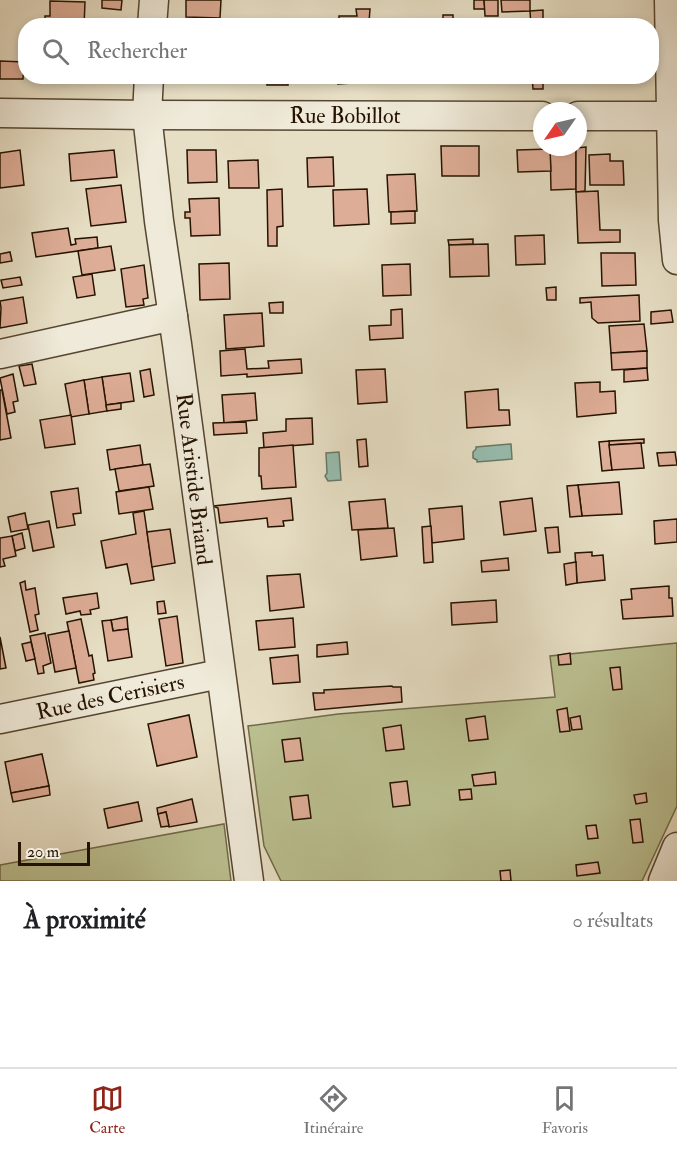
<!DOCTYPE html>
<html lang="fr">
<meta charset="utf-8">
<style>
body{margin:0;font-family:"IM FELL Double Pica",serif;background:#f2f2f2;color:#202124}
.compass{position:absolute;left:533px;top:102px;width:54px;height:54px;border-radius:50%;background:#fff;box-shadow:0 3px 9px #0003;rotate:236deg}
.scale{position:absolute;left:18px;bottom:15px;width:72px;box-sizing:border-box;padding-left:6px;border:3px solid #251300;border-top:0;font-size:16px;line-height:21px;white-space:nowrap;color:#251300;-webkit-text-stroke:4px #efead9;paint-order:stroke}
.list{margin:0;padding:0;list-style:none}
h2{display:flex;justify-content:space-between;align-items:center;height:78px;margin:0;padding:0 24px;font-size:26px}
h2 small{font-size:20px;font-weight:400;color:#757577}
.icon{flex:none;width:33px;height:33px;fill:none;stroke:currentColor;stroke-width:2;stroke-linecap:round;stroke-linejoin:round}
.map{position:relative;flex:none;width:677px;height:881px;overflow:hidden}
.search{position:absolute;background:#fff;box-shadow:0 3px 9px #0003;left:18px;right:18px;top:18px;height:66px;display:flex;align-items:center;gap:15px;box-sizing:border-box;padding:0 21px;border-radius:24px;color:#757577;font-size:22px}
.sheet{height:186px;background:#fff}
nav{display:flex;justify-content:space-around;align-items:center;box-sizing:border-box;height:84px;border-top:2px solid #e0e0e0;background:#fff;font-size:16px;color:#757577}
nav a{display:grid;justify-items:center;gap:3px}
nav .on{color:#8f2418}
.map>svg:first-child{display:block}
.green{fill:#bbc091;stroke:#706a48;stroke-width:1.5}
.water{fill:#97bdaf;stroke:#697969;stroke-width:1.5}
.building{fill:#dead97;stroke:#251300;stroke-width:1.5}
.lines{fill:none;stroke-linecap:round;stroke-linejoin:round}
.minor-casing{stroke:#564631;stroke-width:31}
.minor{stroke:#efead9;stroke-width:28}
.labels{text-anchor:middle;stroke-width:4.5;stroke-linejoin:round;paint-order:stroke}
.street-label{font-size:22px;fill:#251300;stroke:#efead9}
</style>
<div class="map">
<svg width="677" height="881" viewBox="0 0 677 881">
<rect width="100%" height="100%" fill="#e7dfc5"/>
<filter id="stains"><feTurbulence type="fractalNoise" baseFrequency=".00333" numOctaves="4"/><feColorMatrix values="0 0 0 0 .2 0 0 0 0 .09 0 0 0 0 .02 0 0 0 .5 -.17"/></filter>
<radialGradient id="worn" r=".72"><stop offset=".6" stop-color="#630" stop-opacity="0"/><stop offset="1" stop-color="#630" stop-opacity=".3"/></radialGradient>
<g class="green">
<path d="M677,643v163l-35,75h-361l-17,-35 -16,-120 90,-12 217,-17 -5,-41z"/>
<path d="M224,824l7,57h-231v-16z"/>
</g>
<g class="water">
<path d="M511,444l1,15 -35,3v-2l-4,-2v-6l3,-3v-2z"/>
<path d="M339,452l2,28 -13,1 -3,-5 2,-3 -1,-20z"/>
</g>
<g class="building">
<path d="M102,0h20l-1,10 -19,-2z"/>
<path d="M186,0h35l-1,18 -34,-1z"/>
<path d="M474,0h10l1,9h-11z"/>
<path d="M484,0h14v16h-13z"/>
<path d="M501,0h29v11l-28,1z"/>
<path d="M50,1l35,1 -1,24h-39v-10h5z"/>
<path d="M356,9h14l-1,13h-12l-1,4h-17v-10h18z"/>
<path d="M543,10v11h3v5h-15l-1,-15z"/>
<path d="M443,15h10v5l9,1v3h14v2h-33z"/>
<path d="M0,61l24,1 -1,17h-23z"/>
<path d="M68,76h37v5l-37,-2z"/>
<rect x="267" y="76" width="21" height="9"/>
<path d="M352,76v7l-14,1 1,-8z"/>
<path d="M532,76h11v13h-10z"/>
<path d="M441,146h38v30h-37z"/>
<path d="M550,147h26v42l-25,1z"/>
<path d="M586,147l-1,44 -9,1v-44z"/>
<path d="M550,149l1,22 -33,1 -1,-22z"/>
<path d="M20,150l4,35 -24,3v-35z"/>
<path d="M114,150l3,27 -46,4 -2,-27z"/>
<path d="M187,150h29l1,32 -29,1z"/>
<path d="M610,154v7h13l1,24h-34l-1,-30z"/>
<path d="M333,157l1,29 -26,1 -1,-29z"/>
<path d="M258,160l1,28h-30l-1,-27z"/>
<path d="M415,174l2,37 -28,1 -2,-37z"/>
<path d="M121,185l5,37 -35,4 -5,-37z"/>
<path d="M282,189l1,37 -6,1v19h-9l-1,-56z"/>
<path d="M367,189l2,35 -35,2 -1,-36z"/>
<path d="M598,191l2,39h20v12l-42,1 -2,-51z"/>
<path d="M219,198l1,37 -29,1 -1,-18h-5v-6h5l-1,-13z"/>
<path d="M415,211v12l-24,1v-12z"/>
<path d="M68,228l3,17 5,-1 -1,-5 22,-2 1,11 -62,9 -4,-24z"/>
<path d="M544,235l1,29 -29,1 -1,-29z"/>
<path d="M473,239v5l-24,1 -1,-5z"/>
<path d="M488,244l1,32 -39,1 -1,-32z"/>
<path d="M111,246l4,24 -33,5 -4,-24z"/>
<path d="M10,252l2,9 -12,2v-9z"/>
<path d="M601,253h34l1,32 -34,1z"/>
<path d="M229,263l1,36 -30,1 -1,-36z"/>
<path d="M410,264l1,31 -28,1 -1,-31z"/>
<path d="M144,265l4,33 -5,1 1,6 -18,2 -5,-38z"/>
<path d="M92,274l3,21 -18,3 -4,-21z"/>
<path d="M20,277l2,8 -19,3 -2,-8z"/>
<path d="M556,287v13h-9l-1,-12z"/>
<path d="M639,295l1,26 -42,2 -6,-5 -1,-16 -11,1v-5z"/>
<path d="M23,297l4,26 -27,5 1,-20 -1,-7z"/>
<path d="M283,302v11h-13l-1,-10z"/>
<path d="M402,309l1,29 -33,2 -1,-14 22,-1v-15z"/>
<path d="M671,310l2,12 -22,2v-12z"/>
<path d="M262,313l2,33 -38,3 -2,-34z"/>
<path d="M644,324l3,27 -36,2 -2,-27z"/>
<path d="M245,349l2,20 22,-1 -1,-7 33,-2 1,14 -55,4v-3l-26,2 -1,-25z"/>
<path d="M647,351v17l-35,2 -1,-17z"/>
<path d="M32,364l4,20 -12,2 -5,-20z"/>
<path d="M647,368l1,12 -24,2v-12z"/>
<path d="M150,369l4,26 -10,2 -4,-26z"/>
<path d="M385,369l2,33 -29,2 -2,-34z"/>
<path d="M130,373l4,28 -28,4 -4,-28z"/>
<path d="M13,374l5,27 -5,1 2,10 -8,2 -7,-36z"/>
<path d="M102,377l5,34 -18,3 -5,-34z"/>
<path d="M84,380l5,34 -18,3 -6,-33z"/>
<path d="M600,382v10l15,-1 1,22 -39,4 -2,-34z"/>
<path d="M498,389l1,21h10l1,15 -43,3 -2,-36z"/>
<path d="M0,390h2l9,48 -11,2z"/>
<path d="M255,393l2,27 -33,3 -2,-28z"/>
<path d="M121,403v6l-14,2 -1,-6z"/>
<path d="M71,415l4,29 -30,4 -5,-28z"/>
<path d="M312,418l1,26 -49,4 -1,-15 23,-2v-12z"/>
<path d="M246,422l1,11 -33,2 -1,-12z"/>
<path d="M366,439l2,27 -9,1 -2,-27z"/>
<path d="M644,439v4l-35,2v-4z"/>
<path d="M609,441l3,29 -10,1 -3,-29z"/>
<path d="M641,443l3,25 -32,2 -3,-25z"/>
<path d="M140,445l3,20 -33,5 -3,-20z"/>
<path d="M293,445l3,42 -34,2 -1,-13h-2v-28z"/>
<path d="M675,452l2,13 -18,1 -2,-13z"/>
<path d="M150,464l4,22 -35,5 -4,-22z"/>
<path d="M619,482l3,32 -40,2 -4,-31z"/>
<path d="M578,485l4,31 -12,1 -3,-31z"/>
<path d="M149,487l4,22 -34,5 -3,-22z"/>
<path d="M78,488l3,25 -8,1 2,11 -18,3 -6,-36z"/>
<path d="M291,498l2,22 -10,1 1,5 -16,1 -1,-9 -47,5 -2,-15 -5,-2z"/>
<path d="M532,498l4,33 -32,4 -4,-33z"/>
<path d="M385,499l3,29 -36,2 -3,-28z"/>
<path d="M462,506l2,33 -32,4 -3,-34z"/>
<path d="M144,511l10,69 -23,4 -4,-20 -21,4 -5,-27 35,-7 -3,-21z"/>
<path d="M25,513l3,16 -17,3 -3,-15z"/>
<path d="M677,519v23l-22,2 -1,-23z"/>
<path d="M49,521l5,26 -21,4 -5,-26z"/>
<path d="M431,526l2,36 -9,1 -2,-36z"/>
<path d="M558,527l2,25 -12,1 -3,-25z"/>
<path d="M394,528l3,28 -36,4 -3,-30z"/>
<path d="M170,529l5,34 -23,4 -5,-35z"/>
<path d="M22,533l3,15 -10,3 -3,-15z"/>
<path d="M12,536l4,20 -13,3 2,7 -5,1v-29z"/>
<path d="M592,552v4l11,-1 2,25 -28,3 -2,-30z"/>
<path d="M508,558l1,12 -27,2 -1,-11z"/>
<path d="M576,562l1,21 -11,2 -2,-21z"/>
<path d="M300,574l4,33 -34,4 -3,-35z"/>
<path d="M25,581l1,9 9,-2 4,26 -4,1 3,15 -8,2 -10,-49z"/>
<path d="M669,586v12h3l1,18 -50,3 -2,-19 11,-1 -1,-10z"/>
<path d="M97,593l2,15 -9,2 1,4 -10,1 -1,-4 -14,3 -3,-16z"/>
<path d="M496,600l1,22 -45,3 -1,-22z"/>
<path d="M164,601l2,12 -8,1 -1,-12z"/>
<path d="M177,616l6,47 -17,3 -7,-47z"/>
<path d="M127,617l1,12 -15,2 -2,-11z"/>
<path d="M293,618l2,29 -36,3 -3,-29z"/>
<path d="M81,619l8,37 3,-1 3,18 -2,1 1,6 -15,3 -12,-61z"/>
<path d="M111,620l2,11 15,-2 4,28 -24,4 -6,-40z"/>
<path d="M69,631l7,37 -21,4 -7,-37z"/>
<path d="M45,633l6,30 -8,3 1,7 -6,1 -8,-38z"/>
<path d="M0,637l6,31 -6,1z"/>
<path d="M31,642l4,17 -9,2 -4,-17z"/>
<path d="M347,642l1,12 -31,3v-12z"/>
<path d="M570,653l1,11 -12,1 -1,-10z"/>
<path d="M298,655l2,27 -27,2 -3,-26z"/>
<path d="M620,667l2,22 -9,1 -3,-22z"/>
<path d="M392,686l1,1h8l1,15 -87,8 -2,-17h11v-3z"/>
<path d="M567,708l3,23 -10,1 -3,-22z"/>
<path d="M189,715l8,42 -40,9 -9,-42z"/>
<path d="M485,716l3,23 -19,2 -3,-22z"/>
<path d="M580,716l2,13 -10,1 -2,-12z"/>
<path d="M401,725l3,24 -18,2 -3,-23z"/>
<path d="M300,738l3,22 -18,2 -3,-22z"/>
<path d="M42,754l7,32 -38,7 -6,-31z"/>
<path d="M495,772l1,12 -22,2 -2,-11z"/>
<path d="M407,781l3,24 -17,2 -3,-24z"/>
<path d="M49,786l1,9 -37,7 -2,-9z"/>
<path d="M471,789l1,10 -12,1 -1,-10z"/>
<path d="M646,793l1,9 -11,2 -2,-9z"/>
<path d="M308,795l3,23 -18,2 -3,-23z"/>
<path d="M192,799l5,23 -28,5 -3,-15 -8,2 -1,-6z"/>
<path d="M138,802l4,19 -34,7 -4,-19z"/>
<path d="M166,812l3,14 -8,1 -3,-13z"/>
<path d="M640,819l3,23 -10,1 -3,-23z"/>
<path d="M596,825l2,13 -10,1 -2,-13z"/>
<path d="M598,862l2,11 -23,3 -1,-11z"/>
<path d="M510,870l1,11h-10l-1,-10z"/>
</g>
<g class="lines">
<defs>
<g id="minor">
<path d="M669,0l4,220 4,40"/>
<path d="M152,26l2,-26"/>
<path d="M149,76l-2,39 12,106 18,123 72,537"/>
<path d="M0,113l147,2 395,1"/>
<path d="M578,116h99"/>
<path d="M0,354l173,-38"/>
<path d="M0,719l220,-45"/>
<path d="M663,881l14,-34"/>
</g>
</defs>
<use href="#minor" class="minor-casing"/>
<use href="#minor" class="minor"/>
</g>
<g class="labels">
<g class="street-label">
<text x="345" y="123">Rue Bobillot</text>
<text transform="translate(195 479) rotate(83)" y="8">Rue Aristide Briand</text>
<text transform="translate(110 696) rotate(-12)" y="8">Rue des Cerisiers</text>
</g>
</g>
<rect width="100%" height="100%" filter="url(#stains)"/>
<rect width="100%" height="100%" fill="url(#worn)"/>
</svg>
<svg class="compass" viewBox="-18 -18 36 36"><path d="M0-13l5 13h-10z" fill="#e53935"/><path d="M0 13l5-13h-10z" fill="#757577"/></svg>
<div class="scale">20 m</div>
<div class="search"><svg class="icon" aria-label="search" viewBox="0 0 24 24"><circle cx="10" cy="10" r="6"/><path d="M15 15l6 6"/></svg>Rechercher</div>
</div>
<section class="sheet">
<h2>À proximité<small>0 résultats</small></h2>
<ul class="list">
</ul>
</section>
<nav>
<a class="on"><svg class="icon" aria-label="map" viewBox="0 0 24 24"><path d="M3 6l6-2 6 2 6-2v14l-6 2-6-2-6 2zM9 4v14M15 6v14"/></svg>Carte</a>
<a><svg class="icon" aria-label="directions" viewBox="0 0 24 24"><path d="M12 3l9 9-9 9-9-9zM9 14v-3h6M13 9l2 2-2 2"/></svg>Itinéraire</a>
<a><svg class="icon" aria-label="saved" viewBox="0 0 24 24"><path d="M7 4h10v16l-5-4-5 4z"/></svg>Favoris</a>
</nav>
